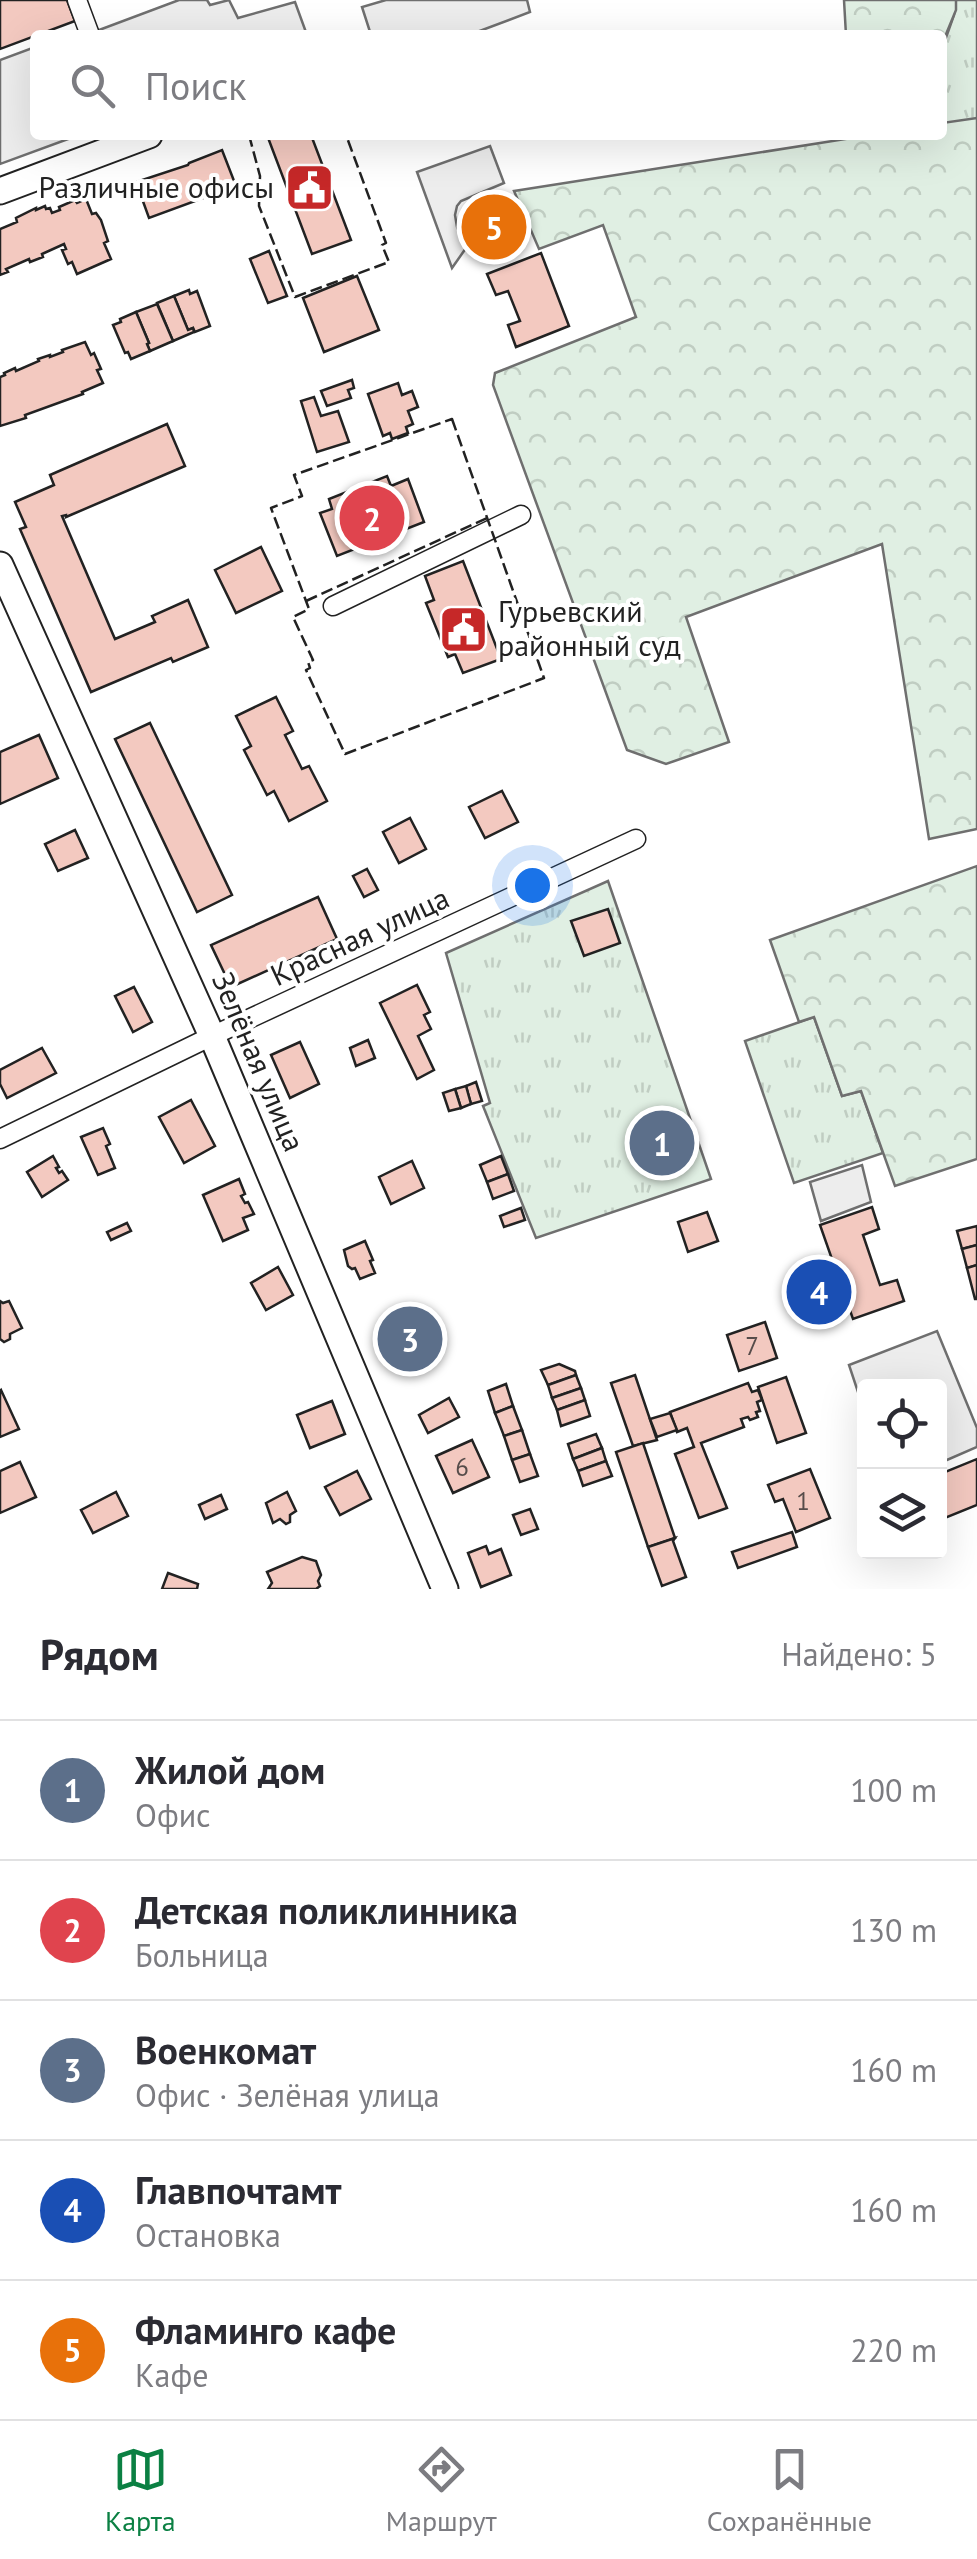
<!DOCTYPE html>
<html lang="ru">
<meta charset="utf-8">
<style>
body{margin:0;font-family:"PT Sans",sans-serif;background:#f2f2f3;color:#2b2b33}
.controls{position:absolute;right:30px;bottom:30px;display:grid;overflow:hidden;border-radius:10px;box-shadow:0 10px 40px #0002}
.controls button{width:90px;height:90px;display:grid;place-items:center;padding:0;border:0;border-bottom:2px solid #e1e1e2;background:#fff;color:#2b2b33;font:50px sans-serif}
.you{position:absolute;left:532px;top:885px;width:35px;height:35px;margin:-25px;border:8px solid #fff;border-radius:50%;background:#1a73e8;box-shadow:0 0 0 15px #1a73e833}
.badge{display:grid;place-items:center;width:65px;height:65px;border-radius:50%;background:#0b8043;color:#fff;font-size:32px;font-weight:700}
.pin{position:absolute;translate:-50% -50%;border:5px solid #fff;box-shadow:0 2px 10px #0006}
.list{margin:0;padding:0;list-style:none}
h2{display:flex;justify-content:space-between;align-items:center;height:130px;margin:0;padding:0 40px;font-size:42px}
h2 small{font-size:32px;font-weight:400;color:#7c7c81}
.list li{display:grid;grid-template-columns:65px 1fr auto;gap:30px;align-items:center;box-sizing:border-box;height:140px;padding:0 40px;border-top:2px solid #e1e1e2}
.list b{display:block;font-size:38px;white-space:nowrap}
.list p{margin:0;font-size:32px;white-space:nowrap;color:#7c7c81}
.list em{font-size:32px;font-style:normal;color:#7c7c81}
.icon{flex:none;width:55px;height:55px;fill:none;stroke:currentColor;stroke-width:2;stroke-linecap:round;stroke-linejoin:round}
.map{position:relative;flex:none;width:977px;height:1589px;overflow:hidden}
.search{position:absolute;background:#fff;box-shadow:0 10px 40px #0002;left:30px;right:30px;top:30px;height:110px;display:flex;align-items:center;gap:25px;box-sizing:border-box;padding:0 35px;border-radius:10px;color:#7c7c81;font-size:38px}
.sheet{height:830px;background:#fff}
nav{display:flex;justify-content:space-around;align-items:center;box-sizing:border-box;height:140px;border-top:2px solid #e1e1e2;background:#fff;font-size:28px;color:#7c7c81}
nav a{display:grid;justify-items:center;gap:5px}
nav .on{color:#0b8043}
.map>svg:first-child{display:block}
.grass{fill:url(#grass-tufts);stroke:#6f6f6f;stroke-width:2.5}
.forest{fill:url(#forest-crowns);stroke:#6f6f6f;stroke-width:2.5}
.parking{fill:#ededed;stroke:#6f6f6f;stroke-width:2.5}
.building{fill:#f3c9c0;stroke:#222;stroke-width:2.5}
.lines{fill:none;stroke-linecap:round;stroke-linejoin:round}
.street-casing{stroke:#222;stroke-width:21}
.secondary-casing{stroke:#222;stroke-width:29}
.street{stroke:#fff;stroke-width:18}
.secondary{stroke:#fff;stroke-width:25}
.fence{stroke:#222;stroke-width:2.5;stroke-dasharray:12 5;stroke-linecap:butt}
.labels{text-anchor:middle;stroke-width:8;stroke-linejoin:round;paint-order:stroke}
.number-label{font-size:25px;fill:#564c4a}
.poi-label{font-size:30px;fill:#222;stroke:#fff;text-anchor:end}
.street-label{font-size:30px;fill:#222;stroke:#fff}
</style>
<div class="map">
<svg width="977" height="1589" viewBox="0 0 977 1589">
<defs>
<pattern id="grass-tufts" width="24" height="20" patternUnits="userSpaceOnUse" patternTransform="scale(2.5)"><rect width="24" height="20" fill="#e0efe3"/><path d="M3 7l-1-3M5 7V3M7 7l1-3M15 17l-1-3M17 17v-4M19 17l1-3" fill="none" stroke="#c0cdc2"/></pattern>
<pattern id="forest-crowns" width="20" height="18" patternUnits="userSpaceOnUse" patternTransform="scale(2.5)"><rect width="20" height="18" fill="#e0efe3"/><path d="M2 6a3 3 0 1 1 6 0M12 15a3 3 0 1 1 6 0" fill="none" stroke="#c0cdc2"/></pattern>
</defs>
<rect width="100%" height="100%" fill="#fff"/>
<g class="grass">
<path d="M956,0h21v119l-35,6v-76l12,-34z"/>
<path d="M608,881l103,298 -175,59 -53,-132 7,-3 -44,-150z"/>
<path d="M814,1017l28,79 19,-5 22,62 -89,30 -49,-142z"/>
</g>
<g class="forest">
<path d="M844,0h112v10l-14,34v-9h-96z"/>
<path d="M977,118v711l-48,10 -47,-295 -196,73 43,125 -63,22 -39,-14 -134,-365 2,-12 141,-56 -33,-92 -64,24 -25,-58 338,-53v-3h90v-12z"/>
<path d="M977,866v293l-82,27 -34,-95 -19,5 -28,-79 -15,5 -29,-82z"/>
</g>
<g class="parking">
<path d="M179,0h28l3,5 19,-5 9,18 57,-16 12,33h-206l-2,-5z"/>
<path d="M386,0h141l3,12 -61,23h-98l-9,-28z"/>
<path d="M35,47v88h44l-79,29v-104z"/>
<path d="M490,146l14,37 -43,18 -4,5 -2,9 2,12 9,21 -14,20 -35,-96z"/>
<path d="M862,1165l9,37 -50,19 -11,-39z"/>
<path d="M937,1331l40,97v19l-37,16v-77h-76v24l-15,-45z"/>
</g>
<g class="building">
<path d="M0,0h67l8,21 -75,28z"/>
<path d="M267,135h44l40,105 -39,14z"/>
<path d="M222,150l14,36 -87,32 -13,-36 52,-17 1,-2z"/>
<path d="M86,199l6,15 4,-1 5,7 7,21 -4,2 7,16 -34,15 -5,-12 -4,2 -6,-14 4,-1 -2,-5 -22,10 1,3 -13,5 -1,-3 -23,10 2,3 -8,3v-46l17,-7 -1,-4 20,-10v2l9,-4 1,3 4,-1 2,5 8,-3 -1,-3 16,-7 2,3z"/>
<path d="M508,206l10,27 -39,15 -10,-27z"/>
<path d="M269,251l18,45 -19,7 -18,-44z"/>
<path d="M541,253l28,73 -53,21 -8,-22 12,-4 -12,-30 -12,4 -9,-21z"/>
<path d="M357,276l22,54 -55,22 -21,-54z"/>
<path d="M189,290l1,4 7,-3 13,35 -15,6 -2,-4 -5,2 -14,-34z"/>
<path d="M174,296l14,34 5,-2 1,4 -21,9 -16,-38z"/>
<path d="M157,304l16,37 -23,10 -3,-7 2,-1 -13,-31z"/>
<path d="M136,312l13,31 -2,1 3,7 -19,8 -3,-7 -3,1 -12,-28 8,-3 -1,-3z"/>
<path d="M85,342l6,13 3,-2 7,16 -4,1 6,13 -21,9 1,2 -58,21 1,3 -26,8v-49l5,-2 -1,-2 11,-5 1,3 23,-10 -1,-2 12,-4v2l13,-5 -1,-2z"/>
<path d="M352,380l2,8 -6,2 3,8 -24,8 -6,-15z"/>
<path d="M398,383l4,12 10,-4 6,16 -10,4 5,13 -7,3 2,6 -16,6 -2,-6 -7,3 -15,-42z"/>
<path d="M314,397l7,19 17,-5 11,31 -32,10 -16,-51z"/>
<path d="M167,424l18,42 -119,51v-2l-4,1 53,123 40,-17 -3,-6 36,-16 20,47 -35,15 -2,-4 -80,34 -71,-163 6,-2 -11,-25 39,-17 -4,-10z"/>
<path d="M387,476l4,10 17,-7 16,43 -87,34 -17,-43 12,-4 -3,-10z"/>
<path d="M261,547l21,44 -46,22 -21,-43z"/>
<path d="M463,561l38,98 -38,14 -8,-19 -7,3 -22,-54 8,-3 -9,-24z"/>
<path d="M276,697l17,34 -8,4 17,34 7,-3 18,35 -38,20 -15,-30 -7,4 -23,-45 7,-4 -15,-30z"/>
<path d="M150,723l82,172 -35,17 -82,-173z"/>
<path d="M39,735l19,43 -58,26v-52z"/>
<path d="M502,791l16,31 -33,16 -16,-31z"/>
<path d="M410,818l16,31 -27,14 -16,-31z"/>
<path d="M75,830l13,28 -30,13 -13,-27z"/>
<path d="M367,869l11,21 -14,7 -11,-21z"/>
<path d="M318,897l19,42 -106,48 -20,-42z"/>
<path d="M608,909l12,34 -36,13 -13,-35z"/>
<path d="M417,985l13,27 -6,3 7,14 -13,7 16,34 -17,9 -37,-76z"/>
<path d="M134,987l18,35 -19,10 -18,-36z"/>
<path d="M368,1040l7,18 -19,8 -6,-18z"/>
<path d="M300,1042l19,42 -29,14 -19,-43z"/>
<path d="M42,1048l14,25 -49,25 -7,-14v-14z"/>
<path d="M476,1082l6,19 -11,3 -5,-18z"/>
<path d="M466,1086l5,18 -10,4 -6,-19z"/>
<path d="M455,1089l6,19 -12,3 -6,-18z"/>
<path d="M191,1100l24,46 -31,17 -25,-46z"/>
<path d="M103,1128l7,16 -4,2 9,22 -17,7 -17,-38z"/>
<path d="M53,1156l6,11 -3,1 3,5 3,-2 6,9 -26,17 -15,-25z"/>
<path d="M501,1156l7,18 -21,8 -7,-17z"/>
<path d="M412,1161l12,27 -33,16 -12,-27z"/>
<path d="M508,1174l6,17 -21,8 -6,-17z"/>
<path d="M239,1179l6,15 -4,2 4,7 3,-1 6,12 -11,4 5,12 -25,11 -20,-46z"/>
<path d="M872,1207l7,22 -16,6 17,50 17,-5 7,21 -51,18 -33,-94z"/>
<path d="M521,1208l4,12 -21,7 -4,-11z"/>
<path d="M707,1212l11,29 -30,11 -10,-30z"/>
<path d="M127,1223l4,8 -20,9 -4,-8z"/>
<path d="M977,1226v19l-15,4 -5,-18z"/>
<path d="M365,1241l8,19 -3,1 5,12 -15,6 -5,-11 -3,1 -4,-3 -4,-16z"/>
<path d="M977,1245v20l-10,3 -5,-19z"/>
<path d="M977,1265v34h-2l-8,-31z"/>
<path d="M278,1267l15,28 -27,15 -15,-27z"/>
<path d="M0,1301l3,2 6,-2 13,27 -12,6v5l-6,3 -4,-3z"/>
<path d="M418,1306l21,49 -38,17 -21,-50z"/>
<path d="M765,1322l12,36 -38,13 -12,-36z"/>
<path d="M559,1364l16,7 1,4 -28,10 -7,-15z"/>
<path d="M576,1375l5,13 -29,10 -4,-13z"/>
<path d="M635,1375l22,65 -24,6 -22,-63z"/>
<path d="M786,1377l20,56 -29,10 -19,-56z"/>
<path d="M748,1383l4,9 6,-2 4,10 -5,2 3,9 -4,1 2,5 -8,3 -2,-3 -7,2 3,8 -43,16 26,65 -28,10 -24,-64 19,-7 -7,-19 -10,4 -7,-20z"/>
<path d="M506,1384l7,22 -18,7 -7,-22z"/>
<path d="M581,1388l4,12 -28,10 -5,-12z"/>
<path d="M1,1390l18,39 -19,8v-46z"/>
<path d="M449,1398l10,19 -31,16 -9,-18z"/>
<path d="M585,1400l5,16 -29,10 -4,-16z"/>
<path d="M332,1401l13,33 -35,14 -13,-33z"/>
<path d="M513,1406l9,24 -18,6 -9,-23z"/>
<path d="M670,1413l7,17 -20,7 -7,-18z"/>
<path d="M522,1430l8,24 -18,6 -8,-24z"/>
<path d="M596,1434l6,14 -29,11 -5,-15z"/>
<path d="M472,1440l17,37 -36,16 -17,-37z"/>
<path d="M643,1443l32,95 -27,9 -32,-95z"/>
<path d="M602,1448l4,13 -28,10 -5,-12z"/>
<path d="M530,1454l8,22 -18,6 -8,-22z"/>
<path d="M977,1459v46l-37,15v-46z"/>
<path d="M606,1461l6,15 -29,10 -5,-15z"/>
<path d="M20,1462l16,35 -36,16v-42z"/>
<path d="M810,1469l20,49 -34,14 -13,-33 -8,3 -7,-17z"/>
<path d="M357,1471l14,28 -31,16 -15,-28z"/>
<path d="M116,1492l12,24 -35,17 -12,-23z"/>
<path d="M287,1492l9,19 -6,4v7l-4,2 -6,-5 -7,4 -7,-20z"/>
<path d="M221,1495l6,14 -22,10 -6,-14z"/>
<path d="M530,1509l8,20 -17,6 -8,-20z"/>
<path d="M792,1532l5,15 -59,21 -6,-16z"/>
<path d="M675,1538l-2,3 13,36 -24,9 -14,-39z"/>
<path d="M486,1546l3,8 12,-5 10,26 -30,12 -13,-34z"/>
<path d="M302,1557l14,4 5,14 -3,6 2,5 -4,3h-48l4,-6 -5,-11z"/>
<path d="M168,1573l30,11 -1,5h-35z"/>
</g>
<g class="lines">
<defs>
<g id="street">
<path d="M77,0l13,35"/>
<path d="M333,606l188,-91"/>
<path d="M0,1139l212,-103 424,-197"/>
</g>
<g id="secondary">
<path d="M0,191l149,-56"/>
<path d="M0,565l212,471 233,553"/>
</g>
</defs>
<use href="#street" class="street-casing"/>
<use href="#secondary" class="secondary-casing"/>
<use href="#street" class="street"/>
<use href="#secondary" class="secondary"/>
<g class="fence">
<path d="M249,135l11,41 -1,30 36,91 94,-35 -7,-17 4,-2 -40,-108"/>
<path d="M452,419l92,259 -199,76 -39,-84 4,-2 -2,-6 5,-2 -20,-43 16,-8 -38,-101 31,-12 -8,-21z"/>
<path d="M306,601l181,-83"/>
</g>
</g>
<defs>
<symbol id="civic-square" viewBox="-11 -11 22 22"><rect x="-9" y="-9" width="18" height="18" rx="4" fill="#c62828" stroke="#fff"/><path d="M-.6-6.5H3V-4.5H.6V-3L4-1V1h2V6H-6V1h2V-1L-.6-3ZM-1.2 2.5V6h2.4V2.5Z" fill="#fff"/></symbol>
</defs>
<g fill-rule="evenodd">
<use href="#civic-square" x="282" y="160" width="55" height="55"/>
<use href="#civic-square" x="436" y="602" width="55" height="55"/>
</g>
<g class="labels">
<g class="number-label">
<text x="752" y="1355">7</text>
<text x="462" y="1476">6</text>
<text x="803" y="1510">1</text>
</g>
<g class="poi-label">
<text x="274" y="198">Различные офисы</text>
<text x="498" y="622" text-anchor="start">Гурьевский<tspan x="498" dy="34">районный суд</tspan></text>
</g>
<g class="street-label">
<text transform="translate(360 937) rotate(-25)" y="10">Красная улица</text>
<text transform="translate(258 1062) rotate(67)" y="10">Зелёная улица</text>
</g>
</g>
</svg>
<div class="controls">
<button><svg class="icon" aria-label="locate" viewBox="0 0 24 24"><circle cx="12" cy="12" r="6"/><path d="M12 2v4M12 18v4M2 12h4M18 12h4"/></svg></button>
<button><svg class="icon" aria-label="layers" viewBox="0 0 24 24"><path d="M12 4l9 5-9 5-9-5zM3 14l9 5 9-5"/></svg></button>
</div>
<div class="you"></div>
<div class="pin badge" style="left:662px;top:1143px;background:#5c6f8a">1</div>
<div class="pin badge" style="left:372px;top:518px;background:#e0444e">2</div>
<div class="pin badge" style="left:410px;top:1339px;background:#5c6f8a">3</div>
<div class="pin badge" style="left:819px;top:1292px;background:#1a4fb4">4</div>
<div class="pin badge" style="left:494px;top:227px;background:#e8710a">5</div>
<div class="search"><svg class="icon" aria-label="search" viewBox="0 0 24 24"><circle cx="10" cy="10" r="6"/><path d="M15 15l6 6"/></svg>Поиск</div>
</div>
<section class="sheet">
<h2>Рядом<small>Найдено: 5</small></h2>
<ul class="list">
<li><span class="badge" style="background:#5c6f8a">1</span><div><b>Жилой дом</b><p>Офис</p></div><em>100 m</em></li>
<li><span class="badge" style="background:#e0444e">2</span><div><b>Детская поликлинника</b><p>Больница</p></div><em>130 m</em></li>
<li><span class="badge" style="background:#5c6f8a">3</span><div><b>Военкомат</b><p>Офис · Зелёная улица</p></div><em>160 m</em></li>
<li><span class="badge" style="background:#1a4fb4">4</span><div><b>Главпочтамт</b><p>Остановка</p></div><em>160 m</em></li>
<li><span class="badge" style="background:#e8710a">5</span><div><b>Фламинго кафе</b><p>Кафе</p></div><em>220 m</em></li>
</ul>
</section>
<nav>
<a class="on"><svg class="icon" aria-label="map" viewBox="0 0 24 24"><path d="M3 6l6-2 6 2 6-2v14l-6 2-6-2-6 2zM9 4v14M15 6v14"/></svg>Карта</a>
<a><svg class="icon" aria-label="directions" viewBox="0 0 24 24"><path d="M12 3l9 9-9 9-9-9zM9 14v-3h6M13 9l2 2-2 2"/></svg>Маршрут</a>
<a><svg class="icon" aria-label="saved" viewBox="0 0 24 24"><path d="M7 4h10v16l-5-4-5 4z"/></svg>Сохранённые</a>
</nav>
